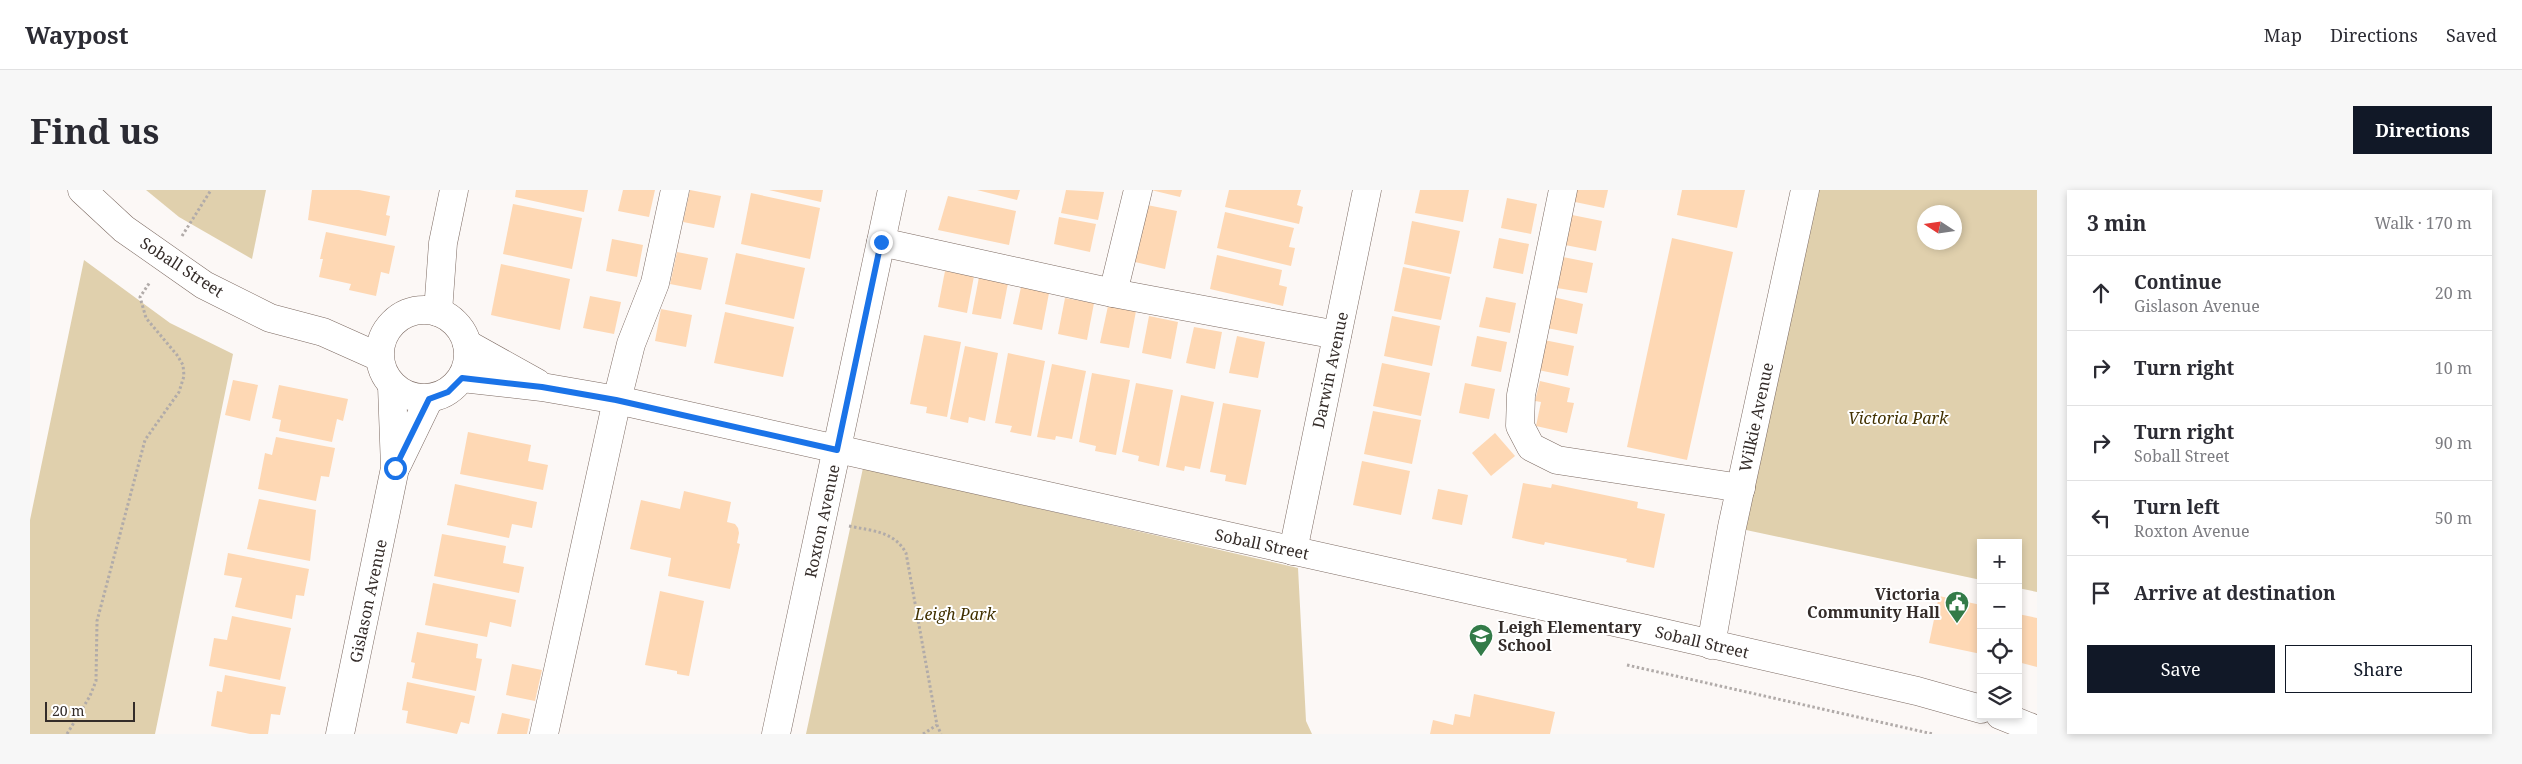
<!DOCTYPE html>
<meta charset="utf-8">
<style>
body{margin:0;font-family:"Noto Serif",serif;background:#f7f7f7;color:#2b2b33}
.controls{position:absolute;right:15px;bottom:15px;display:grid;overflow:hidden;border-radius:0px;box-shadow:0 2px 8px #0003}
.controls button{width:45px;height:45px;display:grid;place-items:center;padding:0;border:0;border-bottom:1px solid #e1e1e2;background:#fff;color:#2b2b33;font:25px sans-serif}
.compass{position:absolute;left:1887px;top:15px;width:45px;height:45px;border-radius:50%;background:#fff;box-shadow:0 2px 8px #0003;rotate:282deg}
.scale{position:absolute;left:15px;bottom:12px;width:90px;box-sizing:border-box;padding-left:5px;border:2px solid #342c29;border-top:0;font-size:14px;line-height:18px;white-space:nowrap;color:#342c29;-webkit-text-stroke:4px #fff;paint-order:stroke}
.stop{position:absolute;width:15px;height:15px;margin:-11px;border:4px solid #1a73e8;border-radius:50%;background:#fff}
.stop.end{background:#1a73e8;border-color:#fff;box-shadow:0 1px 5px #0008}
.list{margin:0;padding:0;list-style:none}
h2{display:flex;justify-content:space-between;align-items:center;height:65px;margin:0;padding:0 20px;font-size:21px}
h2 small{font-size:16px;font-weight:400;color:#7c7c81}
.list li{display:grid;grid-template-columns:32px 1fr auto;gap:15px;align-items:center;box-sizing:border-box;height:75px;padding:0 20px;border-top:1px solid #e1e1e2}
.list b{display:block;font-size:19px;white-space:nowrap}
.list p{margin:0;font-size:16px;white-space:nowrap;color:#7c7c81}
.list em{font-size:16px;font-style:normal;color:#7c7c81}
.actions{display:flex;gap:10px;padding:15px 20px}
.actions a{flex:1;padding:11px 0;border:1px solid #111827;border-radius:0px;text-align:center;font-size:18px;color:#111827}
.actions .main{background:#111827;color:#fff}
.icon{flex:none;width:28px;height:28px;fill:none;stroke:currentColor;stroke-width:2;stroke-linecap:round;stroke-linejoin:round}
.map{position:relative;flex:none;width:2007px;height:544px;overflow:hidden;border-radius:0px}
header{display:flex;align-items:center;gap:30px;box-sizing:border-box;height:70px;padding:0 25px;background:#fff;border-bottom:1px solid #e1e1e2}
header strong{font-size:24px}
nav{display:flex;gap:28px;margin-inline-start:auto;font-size:18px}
.intro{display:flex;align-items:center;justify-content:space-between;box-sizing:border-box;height:120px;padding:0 30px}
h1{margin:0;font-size:35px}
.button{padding:12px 22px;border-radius:0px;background:#111827;color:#fff;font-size:18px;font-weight:700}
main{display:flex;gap:30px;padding:0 30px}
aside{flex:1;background:#fff;border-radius:0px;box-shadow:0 2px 8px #0003}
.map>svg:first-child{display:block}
.green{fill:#e0d0ad;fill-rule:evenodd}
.building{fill:#fed8b4}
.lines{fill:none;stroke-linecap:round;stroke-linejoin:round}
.minor-casing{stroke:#7c6a62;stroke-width:29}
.path{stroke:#b1aba9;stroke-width:3;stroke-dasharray:2.5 2.5;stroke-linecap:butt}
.minor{stroke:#fff;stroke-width:28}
.route{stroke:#1a73e8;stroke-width:6}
.labels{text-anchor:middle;stroke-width:4;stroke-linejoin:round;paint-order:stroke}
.street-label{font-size:16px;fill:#342c29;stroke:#fff}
.park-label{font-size:16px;font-style:italic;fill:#423100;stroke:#fff}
.poi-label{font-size:16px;font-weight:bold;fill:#342c29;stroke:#fff;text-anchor:end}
</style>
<header>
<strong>Waypost</strong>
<nav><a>Map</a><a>Directions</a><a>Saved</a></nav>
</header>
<div class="intro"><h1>Find us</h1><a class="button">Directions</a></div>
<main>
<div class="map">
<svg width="2007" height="544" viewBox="0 0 2007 544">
<rect width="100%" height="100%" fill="#fcf8f6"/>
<g class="green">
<path d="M116,0h120l-14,69 -73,-42z"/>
<path d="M1775,0h232v402l-19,-4v-45h-37v37l-249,-53zM1894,22h30v30h-30z"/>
<path d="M54,70l86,63 63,31 -78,380h-125v-214z"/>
<path d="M833,278l435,100 8,153 6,13h-506z"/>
</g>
<g class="building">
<path d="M282,0h47l31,6 -4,19 4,1 -4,20 -78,-16z"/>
<path d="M486,0h72l-4,22 -69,-15z"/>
<path d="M593,0h32l-6,27 -31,-6z"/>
<path d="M660,0l31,6 -7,32 -31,-6z"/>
<path d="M739,0h54l-2,12z"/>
<path d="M947,0h43l-3,10z"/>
<path d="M1036,0l38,2 -6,28 -37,-7z"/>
<path d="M1121,0h31l-2,7z"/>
<path d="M1199,0h72l-4,15 6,2 -4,17 -74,-17z"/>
<path d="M1390,0h49l-6,32 -48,-9z"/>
<path d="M1547,0h31l-4,18 -29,-6z"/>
<path d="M1652,0h63l-8,38 -60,-13z"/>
<path d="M721,3l69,15 -10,51 -69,-15z"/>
<path d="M918,6l68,15 -7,34 -71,-15z"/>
<path d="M1477,8l30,6 -6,30 -30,-6z"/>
<path d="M483,14l69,14 -10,51 -69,-15z"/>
<path d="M1117,15l30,6 -12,58 -30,-7z"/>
<path d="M1195,22l69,16 -5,19 6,1 -4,18 -74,-18z"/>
<path d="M1542,25l30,6 -6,30 -31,-6z"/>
<path d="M1029,27l37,7 -6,28 -36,-8z"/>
<path d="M1382,31l48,10 -9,43 -47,-10z"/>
<path d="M296,42l69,14 -6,28 -8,-2 -5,24 -27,-6 2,-6 -32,-7 4,-18h-3z"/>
<path d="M1469,48l30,6 -6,30 -30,-6z"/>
<path d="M1642,48l61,14 -46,208 -60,-13z"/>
<path d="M582,49l31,6 -6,32 -31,-6z"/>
<path d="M647,62l31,6 -7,32 -31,-6z"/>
<path d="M706,63l69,15 -11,51 -69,-15z"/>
<path d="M1187,65l65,15 -3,15 8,2 -4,19 -73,-17z"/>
<path d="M1533,67l30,6 -6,30 -30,-5z"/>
<path d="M471,74l69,15 -10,51 -69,-15z"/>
<path d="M1373,77l47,10 -9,43 -47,-9z"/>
<path d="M915,81l29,5 -7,37 -29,-6z"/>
<path d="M949,87l29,6 -7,36 -29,-5z"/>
<path d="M991,97l28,6 -7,37 -29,-6z"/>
<path d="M560,106l31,6 -7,32 -31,-6z"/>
<path d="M1456,107l30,6 -6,30 -31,-6z"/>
<path d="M1523,107l30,7 -6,30 -30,-6z"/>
<path d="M1035,108l29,5 -7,37 -29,-6z"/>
<path d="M1078,116l28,5 -7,37 -29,-5z"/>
<path d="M631,119l31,6 -6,32 -31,-6z"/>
<path d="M695,122l69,15 -11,50 -69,-14z"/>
<path d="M1119,126l29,6 -7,37 -29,-6z"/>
<path d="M1362,126l48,10 -8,40 -48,-10z"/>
<path d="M1164,137l28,5 -7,37 -29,-6z"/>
<path d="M894,145l37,7 -14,75 -21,-4 1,-6 -17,-3z"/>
<path d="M1207,146l28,6 -7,36 -29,-5z"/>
<path d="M1447,146l30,6 -6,30 -30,-6z"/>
<path d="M1514,150l30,6 -6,30 -30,-6z"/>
<path d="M935,156l33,7 -13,68 -16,-4 -1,6 -18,-4z"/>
<path d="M978,163l37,8 -14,75 -21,-4 2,-6 -17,-3z"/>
<path d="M1352,173l48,10 -9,43 -48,-10z"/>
<path d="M1022,174l34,7 -14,68 -16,-3 -1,4 -18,-3z"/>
<path d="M1062,183l38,7 -14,75 -21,-4 1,-5 -17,-4z"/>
<path d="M203,190l25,5 -8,36 -25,-6z"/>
<path d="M1510,191l30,7 -3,14 7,1 -7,30 -31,-7 5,-24 -6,-1z"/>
<path d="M1106,193l37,7 -14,76 -21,-5 1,-5 -17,-4z"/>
<path d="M1435,193l30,6 -6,30 -30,-6z"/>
<path d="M249,195l69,14 -5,22 -6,-2 -5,23 -53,-11 2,-11 -9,-2z"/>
<path d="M1151,205l33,7 -14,67 -15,-3 -1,5 -18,-4z"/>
<path d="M1193,213l38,7 -15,75 -21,-4 1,-6 -16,-3z"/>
<path d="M1343,221l48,9 -9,44 -48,-10z"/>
<path d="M438,242l63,13 -3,16 20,4 -5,25 -83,-16z"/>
<path d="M1465,243l20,23 -24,20 -19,-23z"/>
<path d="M246,247l59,11 -6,29 -8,-1 -5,25 -58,-12 7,-36 7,2z"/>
<path d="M1332,271l48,10 -9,44 -48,-10z"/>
<path d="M1493,293l28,5 1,-4 86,18 -1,6 28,6 -11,54 -28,-6 1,-3 -82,-17 -1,3 -32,-7z"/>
<path d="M425,294l82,18 -5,26 -20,-4 -3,14 -62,-13z"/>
<path d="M1408,299l30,6 -6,30 -30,-6z"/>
<path d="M654,301l47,11 -4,20 8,2 3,4 1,5 -2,10 3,1 -10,45 -62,-13 3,-18 -41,-9 11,-49 39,9z"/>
<path d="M229,309l57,11 -6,51 -63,-12z"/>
<path d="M412,344l64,12 -3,17 21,4 -5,26 -85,-17z"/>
<path d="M198,363l81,16 -5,27 -8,-1 -4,24 -57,-12 7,-29 -18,-3z"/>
<path d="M403,393l83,17 -5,27 -21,-5 -3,15 -62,-12z"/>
<path d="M630,401l44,10 -15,75 -12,-2v-3l-32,-6z"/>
<path d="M1909,406l42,9v49l-52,-11z"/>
<path d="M1988,424l19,4v49l-19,-5z"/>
<path d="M202,426l59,12 -11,52 -71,-14 5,-28 13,2z"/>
<path d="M387,442l61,12 -2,14 6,1 -6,32 -64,-13 3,-15 -4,-1z"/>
<path d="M482,474l30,6 -7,31 -29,-6z"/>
<path d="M195,485l61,12 -6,28 -9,-1 -3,20h-18l-39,-8 6,-35 5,1z"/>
<path d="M377,492l68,14 -6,28 -8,-2 -4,12 -51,-11 2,-12 -6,-1z"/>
<path d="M1444,504l81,18 -5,22h-120l3,-14 20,5 2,-11 15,3z"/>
<path d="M472,523l28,6 -3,15h-30z"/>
</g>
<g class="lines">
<defs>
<g id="minor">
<path d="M52,0l42,39 80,56 66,33 53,14 56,25"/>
<path d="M1533,0l-42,205 -1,31 11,21 26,13 184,28"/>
<path d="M851,52l232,51 224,42"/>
<path d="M1083,103l25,-103"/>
<circle cx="394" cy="164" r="44"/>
<path d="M408,122l5,-69 11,-53"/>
<path d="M437,154l70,39"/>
<path d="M432,188l80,9 75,13 1029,229 271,62 64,18"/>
<path d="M367,275l32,-66"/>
<path d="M1263,361l74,-361"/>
<path d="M1681,455l21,-118 73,-337"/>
<path d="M1970,525l37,15"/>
<path d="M310,544l55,-266 -3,-82"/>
<path d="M514,544l73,-334 14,-56 24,-61 20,-93"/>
<path d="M746,544l116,-544"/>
</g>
</defs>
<use href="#minor" class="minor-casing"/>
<g class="path">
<path d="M152,46l29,-46"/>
<path d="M819,336c23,5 45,5 57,27l31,172 4,9"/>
<path d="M1597,475l306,69"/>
<path d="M37,544l23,-38 6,-15 1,-60 48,-181 34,-48 5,-16 -1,-11 -6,-10 -31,-37 -6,-21 10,-15"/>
<path d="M893,544l14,-9"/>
</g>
<use href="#minor" class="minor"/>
</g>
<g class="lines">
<path class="route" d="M365,278l34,-69 19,-7 14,-14 80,9 74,13 221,50 44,-208"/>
</g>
<defs>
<symbol id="civic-pin" viewBox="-11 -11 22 30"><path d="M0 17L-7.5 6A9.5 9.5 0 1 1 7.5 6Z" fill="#337b48" stroke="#fff"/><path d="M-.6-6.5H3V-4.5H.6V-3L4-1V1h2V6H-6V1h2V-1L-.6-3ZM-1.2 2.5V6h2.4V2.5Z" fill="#fff"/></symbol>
<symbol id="school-pin" viewBox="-11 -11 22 30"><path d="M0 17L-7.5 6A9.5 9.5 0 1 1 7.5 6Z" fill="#337b48" stroke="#fff"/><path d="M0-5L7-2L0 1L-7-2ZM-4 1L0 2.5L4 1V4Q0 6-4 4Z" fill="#fff"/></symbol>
</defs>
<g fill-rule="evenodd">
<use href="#civic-pin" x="1913" y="399" width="28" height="38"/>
<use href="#school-pin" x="1437" y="432" width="28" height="38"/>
</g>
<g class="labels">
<g class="street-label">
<text transform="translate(152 77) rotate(33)" y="6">Soball Street</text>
<text transform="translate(1300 180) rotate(-78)" y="6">Darwin Avenue</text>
<text transform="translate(1726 227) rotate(-78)" y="6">Wilkie Avenue</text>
<text transform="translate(792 331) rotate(-78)" y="6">Roxton Avenue</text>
<text transform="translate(1232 354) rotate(12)" y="6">Soball Street</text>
<text transform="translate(338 411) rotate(-78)" y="6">Gislason Avenue</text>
<text transform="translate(1672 452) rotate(13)" y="6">Soball Street</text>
</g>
<g class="park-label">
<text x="1868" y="234">Victoria Park</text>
<text x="925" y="430">Leigh Park</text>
</g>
<g class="poi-label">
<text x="1910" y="410">Victoria<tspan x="1910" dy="18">Community Hall</tspan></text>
<text x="1468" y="443" text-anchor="start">Leigh Elementary<tspan x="1468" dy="18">School</tspan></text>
</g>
</g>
</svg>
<div class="controls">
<button>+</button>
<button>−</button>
<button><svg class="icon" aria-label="locate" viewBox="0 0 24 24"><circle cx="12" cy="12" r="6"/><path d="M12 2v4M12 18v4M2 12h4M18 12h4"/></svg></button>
<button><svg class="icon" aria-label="layers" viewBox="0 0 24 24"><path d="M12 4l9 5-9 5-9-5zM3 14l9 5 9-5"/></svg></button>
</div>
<svg class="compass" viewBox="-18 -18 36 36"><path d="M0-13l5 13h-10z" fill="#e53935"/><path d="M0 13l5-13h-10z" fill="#7c7c81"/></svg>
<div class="scale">20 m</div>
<div class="stop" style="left:365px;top:278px"></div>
<div class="stop end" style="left:851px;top:52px"></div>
</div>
<aside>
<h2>3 min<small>Walk · 170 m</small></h2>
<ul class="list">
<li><svg class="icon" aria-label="ahead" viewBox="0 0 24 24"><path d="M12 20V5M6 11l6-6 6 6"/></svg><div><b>Continue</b><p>Gislason Avenue</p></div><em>20 m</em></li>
<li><svg class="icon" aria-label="right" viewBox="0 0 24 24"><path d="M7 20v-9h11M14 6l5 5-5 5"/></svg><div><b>Turn right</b></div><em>10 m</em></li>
<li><svg class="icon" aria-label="right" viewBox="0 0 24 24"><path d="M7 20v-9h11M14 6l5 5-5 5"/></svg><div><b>Turn right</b><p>Soball Street</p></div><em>90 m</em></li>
<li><svg class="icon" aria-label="left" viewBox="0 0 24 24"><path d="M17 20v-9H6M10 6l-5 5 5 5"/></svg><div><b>Turn left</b><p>Roxton Avenue</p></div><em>50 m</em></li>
<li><svg class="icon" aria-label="arrive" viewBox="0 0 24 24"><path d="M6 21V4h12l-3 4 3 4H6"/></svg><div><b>Arrive at destination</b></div></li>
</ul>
<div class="actions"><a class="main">Save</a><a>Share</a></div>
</aside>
</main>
